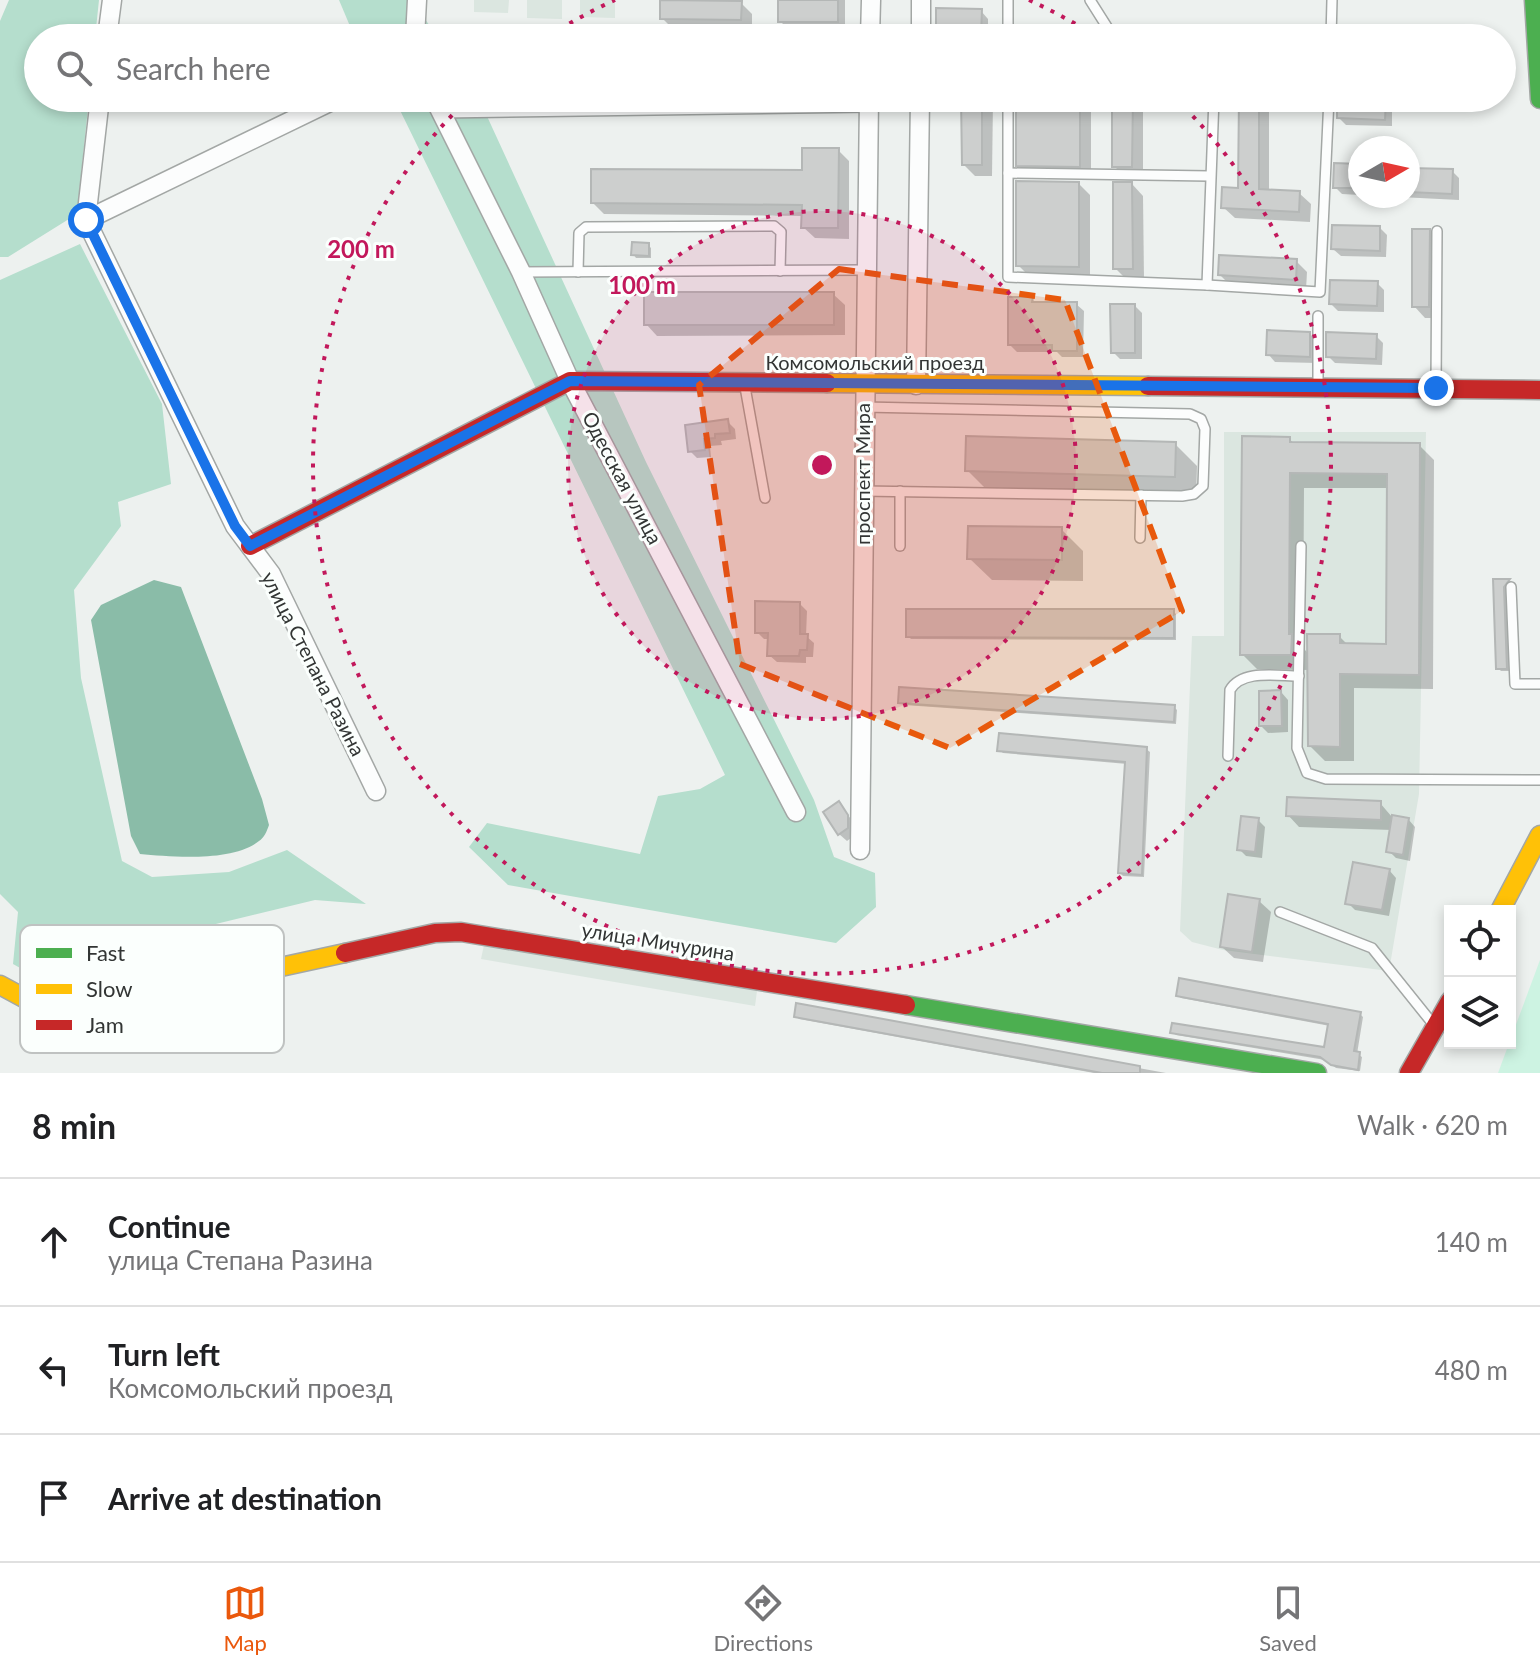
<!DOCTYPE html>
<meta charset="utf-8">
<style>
body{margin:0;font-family:Lato,sans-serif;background:#f6f6f6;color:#202124}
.controls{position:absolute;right:24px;bottom:24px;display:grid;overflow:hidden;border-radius:0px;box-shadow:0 4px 12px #0003}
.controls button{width:72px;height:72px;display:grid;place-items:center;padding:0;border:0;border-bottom:2px solid #e0e0e0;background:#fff;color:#202124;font:40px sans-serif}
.compass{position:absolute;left:1348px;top:136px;width:72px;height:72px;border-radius:50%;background:#fff;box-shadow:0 4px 12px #0003;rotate:81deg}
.stop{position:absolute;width:24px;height:24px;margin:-18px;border:6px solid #1a73e8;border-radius:50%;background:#fff}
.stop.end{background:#1a73e8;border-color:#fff;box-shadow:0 2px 8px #0008}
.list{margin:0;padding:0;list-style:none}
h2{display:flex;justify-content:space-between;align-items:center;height:104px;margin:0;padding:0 32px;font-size:34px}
h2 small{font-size:26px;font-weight:400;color:#757577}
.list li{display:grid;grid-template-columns:52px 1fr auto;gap:24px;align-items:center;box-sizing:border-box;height:128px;padding:0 32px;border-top:2px solid #e0e0e0}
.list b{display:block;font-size:30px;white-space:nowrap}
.list p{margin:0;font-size:26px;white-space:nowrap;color:#757577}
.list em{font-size:26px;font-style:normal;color:#757577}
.icon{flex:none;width:44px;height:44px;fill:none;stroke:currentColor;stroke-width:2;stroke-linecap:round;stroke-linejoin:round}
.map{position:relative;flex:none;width:1540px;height:1073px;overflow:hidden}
.search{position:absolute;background:#fff;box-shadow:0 4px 12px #0003;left:24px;right:24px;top:24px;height:88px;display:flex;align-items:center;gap:20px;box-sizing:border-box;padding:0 28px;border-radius:44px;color:#757577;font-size:30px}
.sheet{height:488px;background:#fff}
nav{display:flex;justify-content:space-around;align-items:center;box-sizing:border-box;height:112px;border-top:2px solid #e0e0e0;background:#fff;font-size:22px;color:#757577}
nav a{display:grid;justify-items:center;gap:4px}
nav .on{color:#ea580c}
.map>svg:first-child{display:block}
.built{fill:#dbe6e0}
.green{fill:#cdf3e2}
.forest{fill:#b5decd}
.water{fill:#8abca8}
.shadow{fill:#0003;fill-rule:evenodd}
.building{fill:#cdcfce;stroke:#b4b7b6;stroke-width:2}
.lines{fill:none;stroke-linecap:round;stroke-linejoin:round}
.lane-casing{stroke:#a3a7a5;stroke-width:12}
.street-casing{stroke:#a3a7a5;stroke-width:21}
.fast-casing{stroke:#a3a7a5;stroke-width:21}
.slow-casing{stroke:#a3a7a5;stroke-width:21}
.jam-casing{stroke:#a3a7a5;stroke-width:21}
.lane{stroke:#fcfdfd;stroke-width:9}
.street{stroke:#fcfdfd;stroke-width:18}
.fast{stroke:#4caf50;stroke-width:18}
.slow{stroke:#ffc107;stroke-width:18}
.jam{stroke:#c62828;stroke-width:18}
.route{stroke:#1a73e8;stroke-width:10}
.marked{fill:#e8590c;fill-opacity:0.2;stroke:#e8590c;stroke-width:6;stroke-dasharray:16 10;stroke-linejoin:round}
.ring{fill:none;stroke:#c2185b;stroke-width:4;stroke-dasharray:4 8}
.labels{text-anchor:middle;stroke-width:6;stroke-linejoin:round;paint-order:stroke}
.street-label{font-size:20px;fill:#323534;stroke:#fbfffd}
.key{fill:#fbfffd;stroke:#bfc2c1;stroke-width:2}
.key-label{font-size:22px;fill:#323534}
.centre{fill:#c2185b;stroke:#fbfffd;stroke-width:4}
.ring-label{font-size:24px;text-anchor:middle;font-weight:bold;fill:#c2185b;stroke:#fbfffd;stroke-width:6;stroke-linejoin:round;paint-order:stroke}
</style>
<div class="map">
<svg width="1540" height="1073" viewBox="0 0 1540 1073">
<rect width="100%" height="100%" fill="#edf1ef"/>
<g class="built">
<path d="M474,0h35l-1,13 -34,-1z"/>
<path d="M527,0h35v19l-35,-1z"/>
<path d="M580,0h35v18l-35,-1z"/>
<path d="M1224,432h202l-7,362 -30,177 -166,-21 -31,-8 -12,-11 12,-295h32z"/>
<path d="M484,945l273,46 -2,15 -274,-47z"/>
</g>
<path class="green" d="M1540,960v113h-42z"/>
<g class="forest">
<path d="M9,0h90l-4,38h-57v60h51l-12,116 -69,43h-8v-236z"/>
<path d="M339,0h73l26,38h-83z"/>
<path d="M394,98h84l2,3 166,361 168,338 20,57 41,16 1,34 -40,36 -328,-58 -39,-38 18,-24 153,31 18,-58 42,-7 25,-14z"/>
<path d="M80,244l82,160 9,80 -53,18 3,24 -47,64 7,88 41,183 30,16 77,-5 58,-22 79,54 -51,-4 -157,38 -29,45 -73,5 -43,-24 5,-52 -18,-18v-614z"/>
</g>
<path class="water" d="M154,580l27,7 81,212 7,26c-2,6 -5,13 -10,16 -27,21 -86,16 -119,13l-9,-18 -40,-216 10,-15z"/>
<g class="shadow">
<path d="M662,0l79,3 11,11v17l-79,-2 -11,-11z"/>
<path d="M780,0h65v28h-58l-7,-7z"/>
<path d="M981,11l7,8v19h-46l-4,-5z"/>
<path d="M550,98h293l1,6 -284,4z"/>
<path d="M963,98h27l3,3 -1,75h-17l-11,-11z"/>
<path d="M1018,98h73v79l-62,-1 -11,-11z"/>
<path d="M1114,98h24l5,5v75l-18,-1 -11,-11z"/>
<path d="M1241,98h21l7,7v87l30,1 12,11 -1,18 -75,-4 -12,-11 17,-17z"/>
<path d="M1339,98h47l6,6v22l-46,-1 -7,-7z"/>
<path d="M838,150l11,11v78l-34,-1 -12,-11 1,-11 -200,-2 -11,-11 211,-31z"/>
<path d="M1360,166v29l-18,-1 -7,-7z"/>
<path d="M1408,169l44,2 7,7v22l-79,-4h28z"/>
<path d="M1079,184l11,11v83l-61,-2 -11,-11z"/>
<path d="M1132,184l11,12 1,83h-18l-11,-11z"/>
<path d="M1380,228l7,7 -1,22 -45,-1 -8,-7z"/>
<path d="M1429,231l11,12 -1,75h-14l-11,-12z"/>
<path d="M648,245l3,3v10h-15l-3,-4z"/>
<path d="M1296,261l11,11 -1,18 -75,-4 -11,-11z"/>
<path d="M1377,283l7,7v22l-46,-1 -7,-7z"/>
<path d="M833,294l12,11v30l-188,1 -11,-12z"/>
<path d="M1032,299l5,5h39l8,7 -1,46h-21l-5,-5h-40l-7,-7z"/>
<path d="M1135,306l7,7v46h-22l-7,-7z"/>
<path d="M1310,334l7,7v22l-42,-1 -7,-8z"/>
<path d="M1376,336l7,7 -1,22 -47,-2 -7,-7z"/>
<path d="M728,422l7,7 1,10 -15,2 1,4 -12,1 1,11 -14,1 -7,-7 -3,-25z"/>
<path d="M1289,439l6,5 124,1 15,15 -1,229 -79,-1v73h-29l-15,-15 -1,-76 -52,-1 -15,-15zM1304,488h85l-1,158 -40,-1 -9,-9 -30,18 -6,-6z"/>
<path d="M1175,444l22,22 -1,32 -206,-5 -23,-23z"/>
<path d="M1061,529l22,22v30l-91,-1 -23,-22z"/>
<path d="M1495,581h14l3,2 -6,8 3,80h-8l-3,-3z"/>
<path d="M800,604l7,7 -1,25 8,7 -1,14h-7v6l-29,-1 -8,-7 1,-16h-6l-7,-7z"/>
<path d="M1173,611l3,3v26l-265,-1 -3,-3z"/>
<path d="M1281,692l7,8v32l-20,1 -7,-7z"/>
<path d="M901,702l273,5 3,3 -1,14 -272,-19z"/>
<path d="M1146,749l4,3 -6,125 -21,-1 -3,-3 7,-109 -124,-11 -3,-3z"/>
<path d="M1380,803l12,14 16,2 7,8 -5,34 -14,-3 -7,-7 3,-21 -93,-3 -11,-12z"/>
<path d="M839,804l16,20v11l-8,6 -8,-7z"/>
<path d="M1258,820l7,7 -3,31 -16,-2 -7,-7z"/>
<path d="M1389,870l7,8 -7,38 -34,-6 -7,-7z"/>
<path d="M1259,901l12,11 -8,50 -29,-4 -12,-11z"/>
<path d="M1178,995l182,19 3,3 -6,37 5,3 -2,14 -24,-3 -11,-8 -149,-25 -3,-3 153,17 4,-23 -149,-28z"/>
<path d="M798,1006l368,67h-72l-295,-54 -3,-3z"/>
</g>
<g class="building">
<path d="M660,0l82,1 -1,19 -81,-1z"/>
<rect x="778" y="0" width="60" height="22"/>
<path d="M936,8l46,1 -1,26 -45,-1z"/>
<path d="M961,98h21v67h-20z"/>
<path d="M1016,98h64v69l-64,-1z"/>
<path d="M1112,98h21l-1,69h-20z"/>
<path d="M1239,98h20v91l41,2 -1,21 -78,-4 1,-21 16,1z"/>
<path d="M1337,98h49l-1,22 -48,-2z"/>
<path d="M802,148h37l-1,80h-37l1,-23 -211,-2v-34l211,1z"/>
<path d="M1334,163l26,1v24h-27z"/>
<path d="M1408,168l45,1 -1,25 -44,-2z"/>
<path d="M1016,181l63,1v85l-63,-1z"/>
<path d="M1113,182h19l1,87h-20z"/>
<path d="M1332,225l48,1v25l-49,-2z"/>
<path d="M1412,229h18l-1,78h-17z"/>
<path d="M632,242l17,1v13l-18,-1z"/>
<path d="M1219,255l78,4 -1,21 -78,-5z"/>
<path d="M1330,280l48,1 -1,25 -48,-2z"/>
<rect x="644" y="292" width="190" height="33"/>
<path d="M1008,297h25l-1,5h45v49h-25v-6h-44z"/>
<path d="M1110,304h25v49h-24z"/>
<path d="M1267,330l43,2v25l-44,-2z"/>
<path d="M1326,332l51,2 -1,25 -50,-2z"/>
<path d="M728,419l2,14 -15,1v4l-11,1 1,11 -17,2 -3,-27z"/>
<path d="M966,436l210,6 -1,35 -210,-6z"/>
<path d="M1242,436l48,1v5l130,1 -1,232 -79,-1v73l-32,-1 -1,-112h33v9l46,1 1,-170 -97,-1 -1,161h3l-1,21h-51z"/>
<path d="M968,526l94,1v33l-95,-1z"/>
<path d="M1493,579h17l-6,8 3,82h-11z"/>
<path d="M755,601l45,1v32h8l-1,16h-7l-1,6h-32l1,-23h-13z"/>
<path d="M906,609h268v29l-268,-1z"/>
<path d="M899,687l276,18 -1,17 -276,-19z"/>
<path d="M1281,690l1,36h-23v-35z"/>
<path d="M999,733l148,14 -5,128 -24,-2 7,-111 -128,-11z"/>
<path d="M1287,797l94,4v19l-95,-4z"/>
<path d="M839,801l9,14v13l-10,7 -15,-23z"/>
<path d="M1392,815l17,3 -6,37 -17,-3z"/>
<path d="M1241,816l18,2 -4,34 -18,-2z"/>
<path d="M1353,862l37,7 -8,41 -37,-6z"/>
<path d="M1228,894l32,5 -8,53 -32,-5z"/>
<path d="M1179,978l182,34 -7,39 6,1 -2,18 -27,-5 -11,-8 -150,-24 2,-10 152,24 4,-23 -152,-28z"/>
<path d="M796,1003l344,63v7h-38l-308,-56z"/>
</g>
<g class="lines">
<defs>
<g id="lane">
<path d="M1090,0l24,38"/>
<path d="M1008,38v-38"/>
<path d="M1331,38l1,-38"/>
<path d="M1008,98v179l199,8 113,7 9,-194"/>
<path d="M442,113l427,-6"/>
<path d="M1008,173l201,3"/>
<path d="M521,272l345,-2"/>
<path d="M578,272l1,-39 7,-6 188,-1 7,6 -1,39"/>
<path d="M1207,285l7,-187"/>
<path d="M1318,384v-68"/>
<path d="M745,387l20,111"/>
<path d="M1436,387l1,-156"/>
<path d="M863,491l319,5 12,-2 9,-8 2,-57 -4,-10 -11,-5 -326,-7"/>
<path d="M1140,538l1,-43"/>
<path d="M900,546v-55"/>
<path d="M1301,546l-4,202 10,25 19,6 214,1"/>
<path d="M1511,587l4,97h25"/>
<path d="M1228,756l2,-66c12,-21 47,-14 69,-14"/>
<path d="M1280,912l92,36 61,76"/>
</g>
<g id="street">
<path d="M107,38l5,-38"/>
<path d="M415,38l2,-38"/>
<path d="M870,38l1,-38"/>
<path d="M921,38v-38"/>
<path d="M100,98l-14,122 149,306 36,48 105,217"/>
<path d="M434,98l87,174 49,109 226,431"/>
<path d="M86,220l252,-122"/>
<path d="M916,385l4,-287"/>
<path d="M860,850l9,-752"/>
</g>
<g id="fast">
<path d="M1534,0l6,99"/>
<path d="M906,1005l411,68"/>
</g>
<g id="slow">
<path d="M827,383l321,3"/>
<path d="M1500,911l40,-76"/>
<path d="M0,985l24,13 20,7 49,3 252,-55"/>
</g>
<g id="jam">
<path d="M1148,386l392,4"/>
<path d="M250,546l320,-165 257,2"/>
<path d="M345,953l90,-20 26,-1 445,73"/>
<path d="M1409,1073l41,-72"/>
</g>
</defs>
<use href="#lane" class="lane-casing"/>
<use href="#street" class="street-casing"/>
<use href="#fast" class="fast-casing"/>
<use href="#slow" class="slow-casing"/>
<use href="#jam" class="jam-casing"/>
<use href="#lane" class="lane"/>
<use href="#street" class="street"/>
<use href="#fast" class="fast"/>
<use href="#slow" class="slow"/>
<use href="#jam" class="jam"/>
</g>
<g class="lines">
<path class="route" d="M86,220l149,306 15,20 320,-165 866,7"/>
</g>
<path class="marked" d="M839,269l226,31 117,311 -232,137 -210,-84 -41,-279z"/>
<circle cx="822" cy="465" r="254" fill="#c2185b" fill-opacity=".12"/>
<g class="ring">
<circle cx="822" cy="465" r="254"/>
<path d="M549 36A509 509 0 0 1 615 0M1029 0A509 509 0 0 1 1095 36M1176 99A509 509 0 1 1 468 99"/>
</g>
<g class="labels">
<g class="street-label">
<text x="875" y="370">Комсомольский проезд</text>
<text transform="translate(863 474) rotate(-90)" y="7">проспект Мира</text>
<text transform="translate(622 478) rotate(62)" y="7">Одесская улица</text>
<text transform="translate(313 664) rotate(63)" y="7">улица Степана Разина</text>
<text transform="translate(658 942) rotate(9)" y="7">улица Мичурина</text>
</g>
</g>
<rect x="20" y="925" width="264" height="128" rx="12" class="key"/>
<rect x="36" y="948" width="36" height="10" fill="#4caf50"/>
<rect x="36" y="984" width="36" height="10" fill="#ffc107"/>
<rect x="36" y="1020" width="36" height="10" fill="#c62828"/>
<g class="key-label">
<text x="86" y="961">Fast</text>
<text x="86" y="997">Slow</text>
<text x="86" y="1033">Jam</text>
</g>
<circle cx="822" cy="465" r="12" class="centre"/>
<g class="ring-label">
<text x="361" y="258">200 m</text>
<text x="642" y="294">100 m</text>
</g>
</svg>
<div class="controls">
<button><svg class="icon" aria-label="locate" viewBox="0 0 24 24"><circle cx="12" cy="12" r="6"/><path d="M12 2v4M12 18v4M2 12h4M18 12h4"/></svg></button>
<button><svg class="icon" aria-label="layers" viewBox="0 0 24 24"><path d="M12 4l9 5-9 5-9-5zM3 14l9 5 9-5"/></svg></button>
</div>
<svg class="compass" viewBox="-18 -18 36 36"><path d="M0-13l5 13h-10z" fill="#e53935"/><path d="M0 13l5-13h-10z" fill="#757577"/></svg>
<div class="stop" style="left:86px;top:220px"></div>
<div class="stop end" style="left:1436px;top:388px"></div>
<div class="search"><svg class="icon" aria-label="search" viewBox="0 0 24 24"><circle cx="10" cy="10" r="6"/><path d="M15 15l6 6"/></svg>Search here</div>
</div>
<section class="sheet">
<h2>8 min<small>Walk · 620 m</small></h2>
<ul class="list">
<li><svg class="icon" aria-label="ahead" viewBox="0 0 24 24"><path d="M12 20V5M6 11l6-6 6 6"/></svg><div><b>Continue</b><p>улица Степана Разина</p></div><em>140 m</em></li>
<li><svg class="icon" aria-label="left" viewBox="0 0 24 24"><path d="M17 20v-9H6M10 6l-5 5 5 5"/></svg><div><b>Turn left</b><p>Комсомольский проезд</p></div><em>480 m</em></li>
<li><svg class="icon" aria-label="arrive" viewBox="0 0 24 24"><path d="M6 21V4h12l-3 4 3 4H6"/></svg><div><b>Arrive at destination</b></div></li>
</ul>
</section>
<nav>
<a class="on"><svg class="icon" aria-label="map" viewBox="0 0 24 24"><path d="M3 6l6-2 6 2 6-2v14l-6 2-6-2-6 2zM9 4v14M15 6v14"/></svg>Map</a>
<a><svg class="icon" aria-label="directions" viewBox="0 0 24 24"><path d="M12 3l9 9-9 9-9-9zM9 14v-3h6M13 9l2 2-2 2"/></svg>Directions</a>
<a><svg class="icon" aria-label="saved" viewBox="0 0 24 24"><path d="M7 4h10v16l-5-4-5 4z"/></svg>Saved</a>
</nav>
